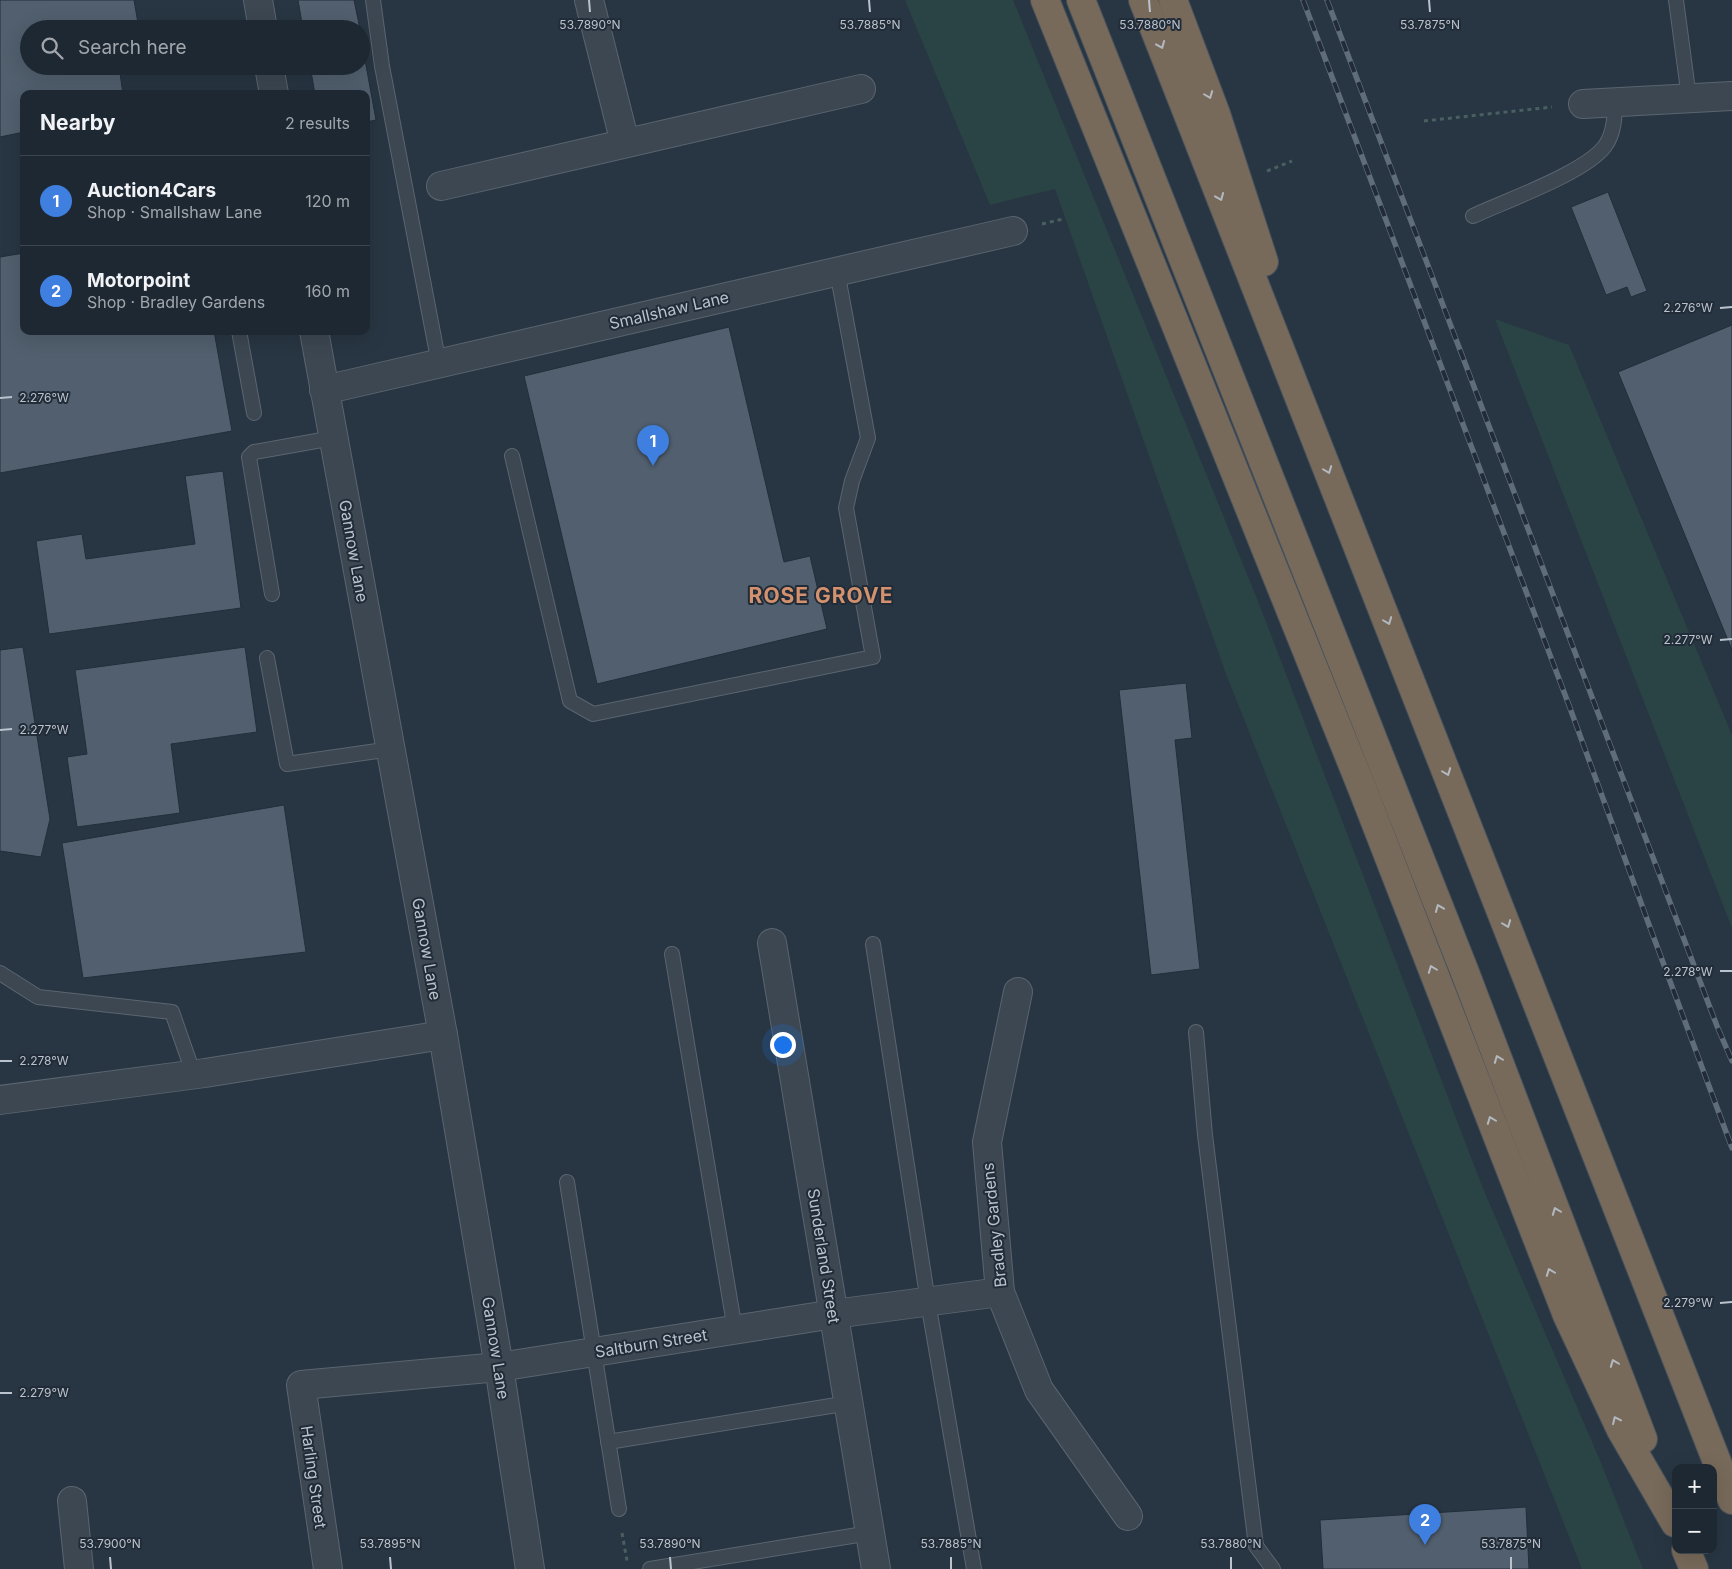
<!DOCTYPE html>
<meta charset="utf-8">
<style>
body{margin:0;font-family:Inter,sans-serif;background:#2b343e;color:#f1f3f6}
.controls{position:absolute;right:15px;bottom:15px;display:grid;overflow:hidden;border-radius:10px;box-shadow:0 5px 20px #0002}
.controls button{width:45px;height:45px;display:grid;place-items:center;padding:0;border:0;border-bottom:1px solid #3c444d;background:#1e2832;color:#f1f3f6;font:25px sans-serif}
.you{position:absolute;left:782px;top:1044px;width:18px;height:18px;margin:-12px;border:4px solid #fff;border-radius:50%;background:#1a73e8;box-shadow:0 0 0 8px #1a73e833}
.badge{display:grid;place-items:center;width:32px;height:32px;border-radius:50%;background:#96c2f5;color:#fff;font-size:16px;font-weight:700}
.pin{position:absolute;translate:-50% -41px;filter:drop-shadow(0 1px 2px #0008)}
.pin::after{content:'';position:absolute;top:26px;width:18px;height:15px;background:inherit;clip-path:polygon(0 0,100% 0,50% 100%)}
.list{margin:0;padding:0;list-style:none}
h2{display:flex;justify-content:space-between;align-items:center;height:65px;margin:0;padding:0 20px;font-size:21px}
h2 small{font-size:16px;font-weight:400;color:#a1a6ac}
.list li{display:grid;grid-template-columns:32px 1fr auto;gap:15px;align-items:center;box-sizing:border-box;height:90px;padding:0 20px;border-top:1px solid #3c444d}
.list b{display:block;font-size:19px;white-space:nowrap}
.list p{margin:0;font-size:16px;white-space:nowrap;color:#a1a6ac}
.list em{font-size:16px;font-style:normal;color:#a1a6ac}
.icon{flex:none;width:28px;height:28px;fill:none;stroke:currentColor;stroke-width:2;stroke-linecap:round;stroke-linejoin:round}
.map{position:relative;flex:none;width:1732px;height:1569px;overflow:hidden}
.search{position:absolute;background:#1e2832;box-shadow:0 5px 20px #0002;left:20px;top:20px;width:350px;height:55px;display:flex;align-items:center;gap:12px;box-sizing:border-box;padding:0 18px;border-radius:28px;color:#a1a6ac;font-size:19px}
.panel{position:absolute;background:#1e2832;box-shadow:0 5px 20px #0002;left:20px;top:90px;width:350px;height:245px;border-radius:10px}
.map>svg:first-child{display:block}
.green{fill:#2a4344}
.building{fill:#515f6e;stroke:#232e3a}
.lines{fill:none;stroke-linecap:round;stroke-linejoin:round}
.service-casing{stroke:#5b6570;stroke-width:16}
.minor-casing{stroke:#5b6570;stroke-width:30}
.motorway-casing{stroke:#47525d;stroke-width:30}
.path{stroke:#495f60;stroke-width:3;stroke-dasharray:4 4;stroke-linecap:butt}
.service{stroke:#3c4752;stroke-width:14}
.minor{stroke:#3c4752;stroke-width:28}
.motorway{stroke:#786a5a;stroke-width:28}
.rail-casing{stroke:#5f6c79;stroke-width:5.5}
.rail{stroke:#212c38;stroke-width:4;stroke-dasharray:11;stroke-linecap:butt}
.oneway{stroke:#b3b9c1}
.ticks{fill:none;stroke:#bac2cc;stroke-width:2}
.labels{text-anchor:middle;stroke-width:4;stroke-linejoin:round;paint-order:stroke}
.street-label{font-size:16px;fill:#bac2cc;stroke:#212c38}
.district-label{font-size:21px;font-weight:bold;letter-spacing:1px;fill:#d3926d;stroke:#212c38}
.ticks-label{font-size:12px;text-anchor:middle;fill:#bac2cc;stroke:#212c38;stroke-width:4;stroke-linejoin:round;paint-order:stroke}
</style>
<div class="map">
<svg width="1732" height="1569" viewBox="0 0 1732 1569">
<rect width="100%" height="100%" fill="#283643"/>
<g class="green">
<path d="M905,0h108l247,606 222,580 120,279 41,104h-61l-356,-895 -171,-485 -65,16z"/>
<path d="M1495,319l74,26 163,390v193z"/>
</g>
<g class="building">
<path d="M0,0h134l5,29h-110v37h90l4,28h-99v38l-24,5z"/>
<path d="M298,0h56l6,29h-57z"/>
<path d="M361,38l15,82 -10,2v-28h-51l-5,-28h51z"/>
<path d="M1608,192l39,99 -16,6 -4,-10 -21,8 -35,-88z"/>
<path d="M24,253v78h190l18,100 -232,42v-216z"/>
<path d="M1732,325v325l-114,-278z"/>
<path d="M729,327l55,235 26,-6 17,73 -230,55 -73,-308z"/>
<path d="M223,471l18,137 -192,26 -13,-93 46,-7 4,25 109,-15 -10,-68z"/>
<path d="M23,647l27,172 -9,38 -41,-6v-201z"/>
<path d="M245,647l12,85 -86,12 9,69 -103,14 -10,-70 20,-3 -12,-84z"/>
<path d="M1186,683l6,55 -17,2 25,229 -49,6 -32,-285z"/>
<path d="M284,805l22,147 -223,26 -21,-135z"/>
<path d="M1526,1507l3,62h-206l-3,-49z"/>
</g>
<g class="lines">
<defs>
<g id="service">
<path d="M373,0l9,66 57,298"/>
<path d="M1676,0l13,98"/>
<path d="M1473,216c32,-15 112,-43 132,-70 9,-12 10,-29 10,-44"/>
<path d="M239,331l15,82"/>
<path d="M512,456l58,245 23,13 280,-57 -27,-149 6,-27 16,-43 -31,-167"/>
<path d="M272,594l-23,-137 5,-5 79,-14"/>
<path d="M267,658l20,106 104,-15"/>
<path d="M873,944l55,358 46,267"/>
<path d="M672,954l63,376"/>
<path d="M0,973l38,24 134,15 22,63"/>
<path d="M1196,1032l9,103 51,411 17,23"/>
<path d="M567,1182l52,327"/>
<path d="M608,1442l241,-39"/>
<path d="M650,1569l220,-36"/>
</g>
<g id="minor">
<path d="M258,0l5,29"/>
<path d="M589,0l36,143"/>
<path d="M269,66l5,28"/>
<path d="M1583,104l149,-8"/>
<path d="M441,186l420,-97"/>
<path d="M314,331l129,704 56,332 31,202"/>
<path d="M324,390l689,-159"/>
<path d="M772,943l104,626"/>
<path d="M1018,992l-31,150 13,150 39,98 89,126"/>
<path d="M0,1100l205,-27 238,-38"/>
<path d="M72,1501l7,68"/>
<path d="M328,1569l-27,-184 198,-18 335,-53 166,-22"/>
</g>
<g id="motorway">
<path d="M1045,0l317,788 205,527 54,115 54,93"/>
<path d="M1081,0l383,970 179,469"/>
<path d="M1143,0l589,1500"/>
<path d="M1173,0l43,114 48,148"/>
<path d="M1686,1550l8,19"/>
</g>
</defs>
<use href="#service" class="service-casing"/>
<use href="#minor" class="minor-casing"/>
<use href="#motorway" class="motorway-casing"/>
<g class="path">
<path d="M1424,121l128,-14"/>
<path d="M1267,171l25,-10"/>
<path d="M1042,224l21,-5"/>
<path d="M622,1533l5,28"/>
</g>
<use href="#service" class="service"/>
<use href="#minor" class="minor"/>
<use href="#motorway" class="motorway"/>
<defs>
<g id="rail">
<path d="M1303,0l267,708 78,214 84,226"/>
<path d="M1327,0l390,1026 15,35"/>
</g>
</defs>
<use href="#rail" class="rail-casing"/>
<use href="#rail" class="rail"/>
</g>
<defs><path id="oneway-chevron" d="M-2-3.5L2.5 0L-2 3.5" fill="none" stroke-width="1.6" stroke-linecap="round" stroke-linejoin="round" transform="scale(1.25)"/></defs>
<g class="oneway">
<use href="#oneway-chevron" transform="translate(1161 45) rotate(68)"/>
<use href="#oneway-chevron" transform="translate(1209 95) rotate(69)"/>
<use href="#oneway-chevron" transform="translate(1220 197) rotate(68)"/>
<use href="#oneway-chevron" transform="translate(1328 470) rotate(69)"/>
<use href="#oneway-chevron" transform="translate(1388 621) rotate(69)"/>
<use href="#oneway-chevron" transform="translate(1447 772) rotate(69)"/>
<use href="#oneway-chevron" transform="translate(1439 908) rotate(-112)"/>
<use href="#oneway-chevron" transform="translate(1507 924) rotate(69)"/>
<use href="#oneway-chevron" transform="translate(1432 969) rotate(-111)"/>
<use href="#oneway-chevron" transform="translate(1498 1059) rotate(-111)"/>
<use href="#oneway-chevron" transform="translate(1491 1120) rotate(-111)"/>
<use href="#oneway-chevron" transform="translate(1556 1211) rotate(-111)"/>
<use href="#oneway-chevron" transform="translate(1550 1272) rotate(-111)"/>
<use href="#oneway-chevron" transform="translate(1614 1363) rotate(-111)"/>
<use href="#oneway-chevron" transform="translate(1616 1420) rotate(-115)"/>
</g>
<path class="ticks" d="M589,0l1,12M869,0l1,12M1149,0l1,12M1429,0l1,12M1720,308l12,-1M0,398l12,-1M1720,640l12,-1M0,730l12,-1M1720,971h12M0,1061h12M1720,1303l12,-1M0,1393h12M110,1557l1,12M390,1557l1,12M670,1557l1,12M951,1557v12M1231,1557v12M1511,1557v12"/>
<g class="labels">
<g class="street-label">
<text transform="translate(669 310) rotate(-13)" y="6">Smallshaw Lane</text>
<text transform="translate(354 551) rotate(80)" y="6">Gannow Lane</text>
<text transform="translate(427 949) rotate(80)" y="6">Gannow Lane</text>
<text transform="translate(994 1225) rotate(-96)" y="6">Bradley Gardens</text>
<text transform="translate(824 1256) rotate(81)" y="6">Sunderland Street</text>
<text transform="translate(651 1343) rotate(-9)" y="6">Saltburn Street</text>
<text transform="translate(496 1348) rotate(81)" y="6">Gannow Lane</text>
<text transform="translate(314 1477) rotate(82)" y="6">Harling Street</text>
</g>
<g class="district-label">
<text x="821" y="603">ROSE GROVE</text>
</g>
</g>
<g class="ticks-label">
<text x="590" y="29">53.7890°N</text>
<text x="870" y="29">53.7885°N</text>
<text x="1150" y="29">53.7880°N</text>
<text x="1430" y="29">53.7875°N</text>
<text x="1688" y="312">2.276°W</text>
<text x="44" y="402">2.276°W</text>
<text x="1688" y="644">2.277°W</text>
<text x="44" y="734">2.277°W</text>
<text x="1688" y="976">2.278°W</text>
<text x="44" y="1065">2.278°W</text>
<text x="1688" y="1307">2.279°W</text>
<text x="44" y="1397">2.279°W</text>
<text x="110" y="1548">53.7900°N</text>
<text x="390" y="1548">53.7895°N</text>
<text x="670" y="1548">53.7890°N</text>
<text x="951" y="1548">53.7885°N</text>
<text x="1231" y="1548">53.7880°N</text>
<text x="1511" y="1548">53.7875°N</text>
</g>
</svg>
<div class="controls">
<button>+</button>
<button>−</button>
</div>
<div class="you"></div>
<div class="pin badge" style="left:653px;top:466px;background:#3f7fe0">1</div>
<div class="pin badge" style="left:1425px;top:1545px;background:#3f7fe0">2</div>
<div class="search"><svg class="icon" aria-label="search" viewBox="0 0 24 24"><circle cx="10" cy="10" r="6"/><path d="M15 15l6 6"/></svg>Search here</div>
<section class="panel">
<h2>Nearby<small>2 results</small></h2>
<ul class="list">
<li><span class="badge" style="background:#3f7fe0">1</span><div><b>Auction4Cars</b><p>Shop · Smallshaw Lane</p></div><em>120 m</em></li>
<li><span class="badge" style="background:#3f7fe0">2</span><div><b>Motorpoint</b><p>Shop · Bradley Gardens</p></div><em>160 m</em></li>
</ul>
</section>
</div>
